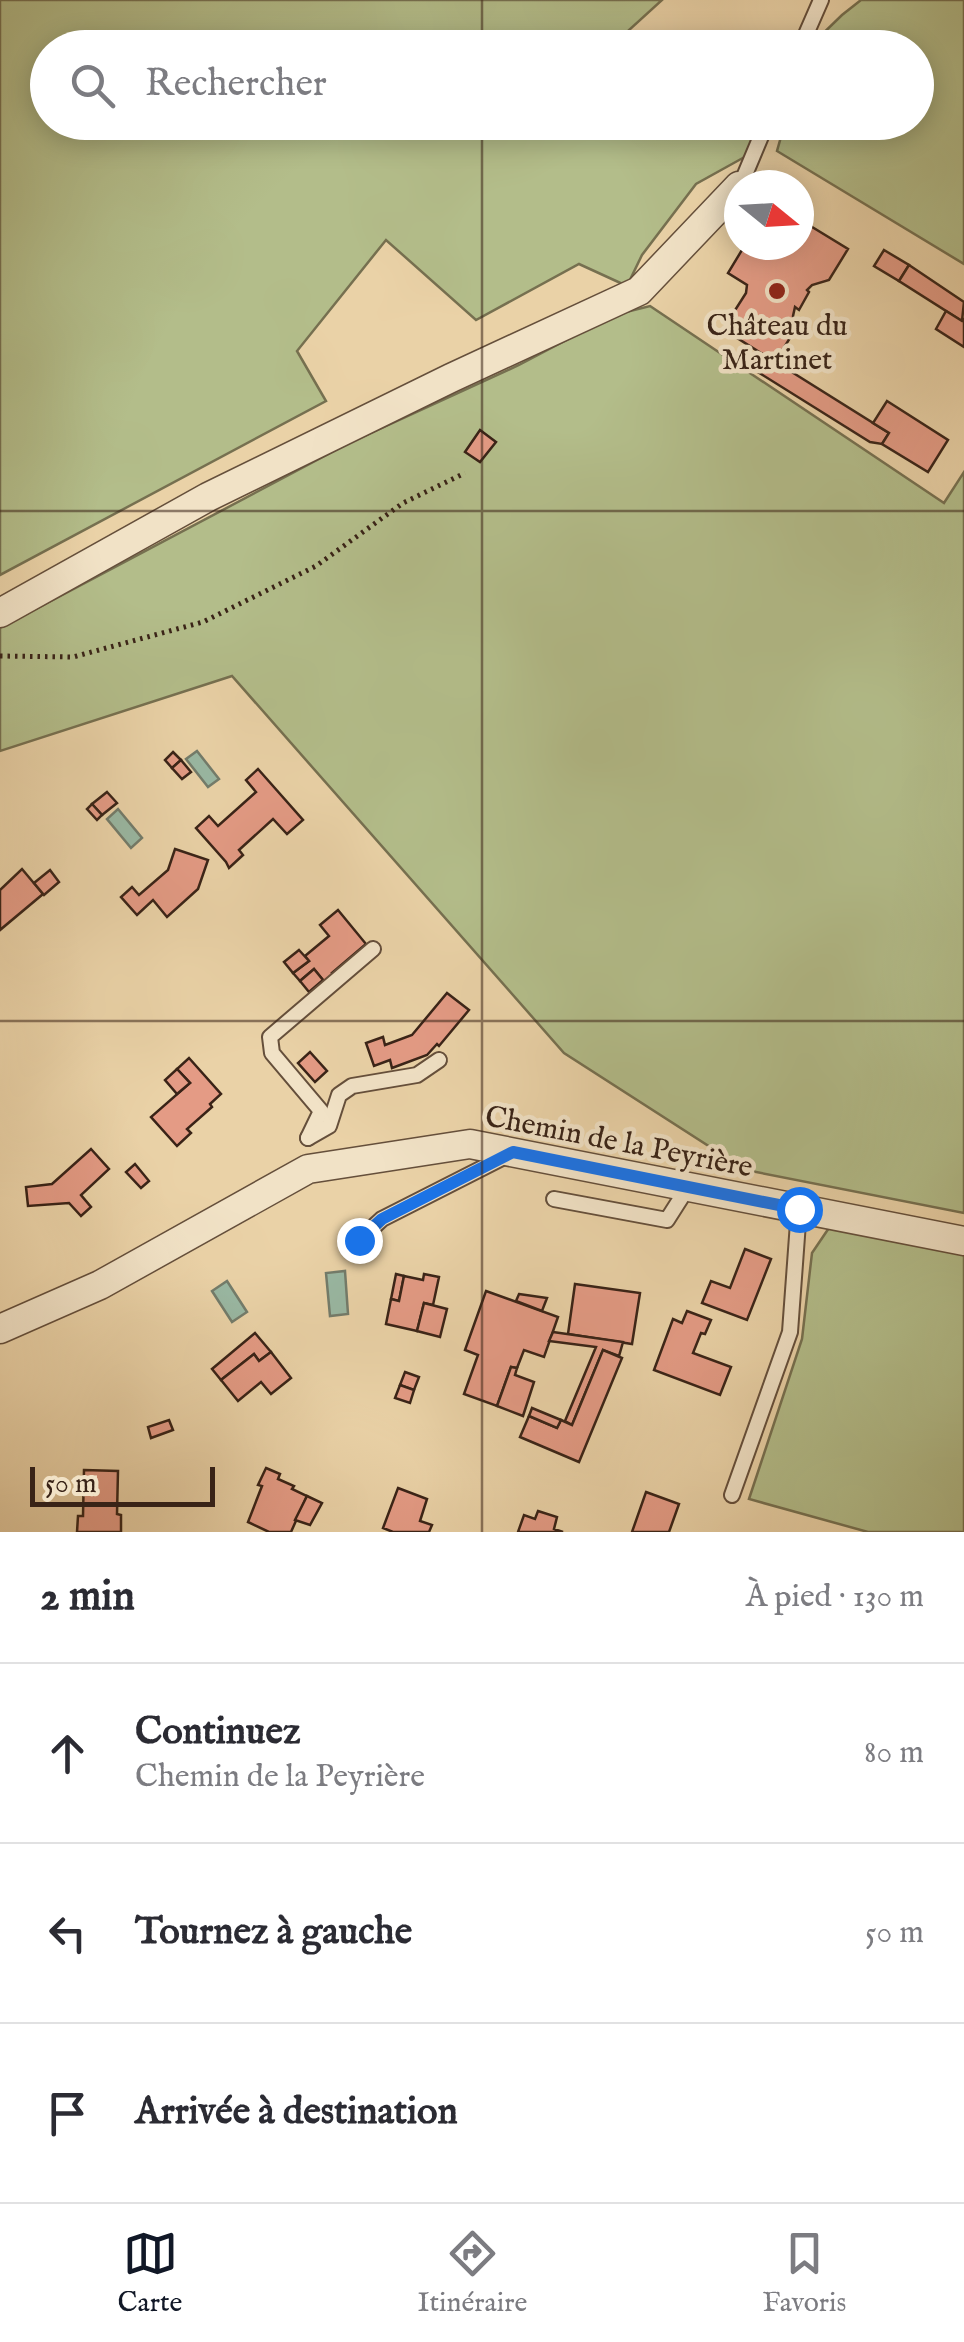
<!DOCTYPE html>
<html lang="fr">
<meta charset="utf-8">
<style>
body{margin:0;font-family:"IM FELL English",serif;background:#f2f2f3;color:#2b2b33}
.compass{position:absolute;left:724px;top:170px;width:90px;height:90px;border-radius:50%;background:#fff;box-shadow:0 5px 25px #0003;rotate:108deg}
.scale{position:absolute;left:30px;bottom:25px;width:185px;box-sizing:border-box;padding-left:10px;border:5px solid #392317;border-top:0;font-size:28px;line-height:35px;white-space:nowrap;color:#392317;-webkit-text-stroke:8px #f1e2c6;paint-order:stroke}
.stop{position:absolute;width:30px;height:30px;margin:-22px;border:8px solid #1a73e8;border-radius:50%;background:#fff}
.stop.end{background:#1a73e8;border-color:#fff;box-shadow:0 2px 10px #0008}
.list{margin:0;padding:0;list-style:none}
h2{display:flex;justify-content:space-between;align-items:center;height:130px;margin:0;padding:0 40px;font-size:42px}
h2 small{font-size:32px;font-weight:400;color:#7c7c81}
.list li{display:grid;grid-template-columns:65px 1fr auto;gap:30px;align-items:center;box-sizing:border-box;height:180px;padding:0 40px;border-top:2px solid #e1e1e2}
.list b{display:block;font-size:38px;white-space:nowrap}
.list p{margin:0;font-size:32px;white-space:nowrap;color:#7c7c81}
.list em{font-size:32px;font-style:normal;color:#7c7c81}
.icon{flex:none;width:55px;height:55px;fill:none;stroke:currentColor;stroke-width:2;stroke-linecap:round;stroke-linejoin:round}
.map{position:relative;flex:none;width:964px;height:1532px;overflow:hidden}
.search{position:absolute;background:#fff;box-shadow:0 5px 25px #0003;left:30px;right:30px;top:30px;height:110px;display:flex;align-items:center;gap:25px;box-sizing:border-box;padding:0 35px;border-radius:55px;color:#7c7c81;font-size:38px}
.sheet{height:670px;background:#fff}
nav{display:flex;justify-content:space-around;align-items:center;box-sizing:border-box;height:140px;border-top:2px solid #e1e1e2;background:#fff;font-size:28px;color:#7c7c81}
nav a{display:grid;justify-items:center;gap:5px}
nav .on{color:#111827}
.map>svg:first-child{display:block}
.green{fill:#b3bd8a;stroke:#767050;stroke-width:2.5}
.water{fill:#99b8a3;stroke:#737c6b;stroke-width:2.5}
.building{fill:#e49b85;stroke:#392317;stroke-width:2.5}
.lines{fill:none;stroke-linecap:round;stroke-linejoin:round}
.lane-casing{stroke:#654f3b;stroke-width:18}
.street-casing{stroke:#654f3b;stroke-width:31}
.path{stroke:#392317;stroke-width:5;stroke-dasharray:2.5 5;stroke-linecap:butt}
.lane{stroke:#f1e2c6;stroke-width:14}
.street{stroke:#f1e2c6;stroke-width:28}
.route{stroke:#1a73e8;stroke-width:12}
.grid{fill:none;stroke:#392317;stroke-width:2.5;stroke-opacity:0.55}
.poi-dot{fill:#8f2418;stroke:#f1e2c6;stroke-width:4}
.labels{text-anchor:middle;stroke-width:9;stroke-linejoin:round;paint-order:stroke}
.poi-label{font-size:30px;fill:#392317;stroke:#f1e2c6}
.street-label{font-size:30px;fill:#392317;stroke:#f1e2c6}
</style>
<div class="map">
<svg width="964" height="1532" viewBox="0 0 964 1532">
<rect width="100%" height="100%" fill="#ead2a7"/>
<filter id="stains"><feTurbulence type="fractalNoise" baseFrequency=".002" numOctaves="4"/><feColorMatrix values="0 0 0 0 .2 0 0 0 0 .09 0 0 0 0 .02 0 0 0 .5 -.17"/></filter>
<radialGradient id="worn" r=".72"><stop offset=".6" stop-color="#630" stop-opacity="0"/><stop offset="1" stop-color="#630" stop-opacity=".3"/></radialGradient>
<g class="green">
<path d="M0,0h662l-44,40 6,7 -576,1v74l713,1 -11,31 -54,30 -54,71 -15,31 -48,-22 -103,56 -90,-80 -89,111 29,50 -326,174z"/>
<path d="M861,0h103v264l-187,-113 8,-28 131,-1v-74l-107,-1 33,-32z"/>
<path d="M650,306l294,197 20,-31v741l-218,-43 -182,-117 -332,-377 -232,75v-123l353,-187 166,-76 95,-50z"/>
<path d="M833,1222l131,28v282h-96l-119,-33 53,-160 10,-86z"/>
</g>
<g class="water">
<path d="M197,751l22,28 -11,8 -22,-28z"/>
<path d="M118,809l24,29 -11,10 -24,-29z"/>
<path d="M345,1271l3,43 -18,2 -4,-43z"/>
<path d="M227,1281l20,31 -15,10 -20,-31z"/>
</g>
<g class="building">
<path d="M799,219l49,30 -19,31 -17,5 -5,5 2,2 -10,18 -4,-3 -2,9 2,14 -20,32 -52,-33 23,-36 1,-8 -19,-12 17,-28h5l16,10 5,-3 4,-7h24z"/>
<path d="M884,250l25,15 -10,16 -25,-15z"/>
<path d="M909,265l55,37 -2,19 -63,-40z"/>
<path d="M946,311l16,10 2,-2v28l-28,-18z"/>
<path d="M763,354l126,79 -7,11 -12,-2 -117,-73z"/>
<path d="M887,401l61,39 -20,32 -46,-28 7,-11 -16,-10z"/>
<path d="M480,430l16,12 -16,20 -15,-10z"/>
<path d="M173,752l8,8 -9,8 -7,-8z"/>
<path d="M181,760l10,12 -9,7 -10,-11z"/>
<path d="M258,769l45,51 -16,14 -14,-15 -34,31 4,5 -14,13 -3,-6 -30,-34 13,-12 9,10 38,-34 -10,-12z"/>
<path d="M107,792l10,11 -15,12 -10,-11z"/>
<path d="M92,804l10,11 -5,5 -10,-11z"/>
<path d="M175,849l33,11 -10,29 -31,28 -14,-17 -16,15 -16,-18 11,-10 7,8 29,-25z"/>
<path d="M22,869l21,25 -43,36v-40z"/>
<path d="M50,870l9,12 -15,13 -10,-12z"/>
<path d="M338,910l28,34 -34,29 5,6 -9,7 -14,-17 -14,12 -7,-8 16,-12 -4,-5 24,-20 -9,-11z"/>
<path d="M299,950l10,11 -16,12 -9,-11z"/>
<path d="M314,969l9,11 -14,12 -9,-11z"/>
<path d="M447,993l22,17 -30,36 -2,-2 -10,11 -35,13 -2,-8 -16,6 -8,-23 17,-6 2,8 27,-10z"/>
<path d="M310,1052l17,19 -12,11 -17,-19z"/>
<path d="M189,1058l32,36 -11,10 2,3 -25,22 4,4 -14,13 -26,-29 39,-34 -13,-14z"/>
<path d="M177,1069l13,14 -13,11 -12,-14z"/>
<path d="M91,1149l18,20 -28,26 10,12 -10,9 -12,-13 -41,3 -2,-19 26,-3z"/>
<path d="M135,1164l14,17 -8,7 -15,-16z"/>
<path d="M745,1249l26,10 -24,61 -45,-17 9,-22 19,7z"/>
<path d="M396,1274l8,2 -5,25 -8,-2z"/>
<path d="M424,1274l15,3 -6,28 -9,-2 -7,28 -31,-7 5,-25 8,2 5,-25 19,4z"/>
<path d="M575,1284l65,9 -8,51 -64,-10z"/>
<path d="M486,1291l72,26 -14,40 -20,-7 -7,18 -6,-1 -14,39 -33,-12 14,-39 -13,-5z"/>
<path d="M519,1294l28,4 -5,13 -26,-10z"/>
<path d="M424,1303l23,6 -7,28 -23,-6z"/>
<path d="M687,1311l24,9 -6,14 -4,-1 -8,20 38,14 -11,28 -66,-25 19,-51 9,4z"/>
<path d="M553,1332l70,10 -4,14 -16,-6 -31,75 -7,-4 31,-74 -47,-6z"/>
<path d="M255,1333l16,19 -12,9 -5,-7 -33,26 -9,-11z"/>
<path d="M603,1350l19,8 -43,104 -59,-25 9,-21 28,12 4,-8 11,5z"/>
<path d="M271,1352l20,26 -20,16 -10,-12 -23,19 -17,-21 33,-26 5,7z"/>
<path d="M511,1367l6,1 -2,7 19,7 -11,34 -26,-10z"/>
<path d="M405,1372l14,5 -5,13 -14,-5z"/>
<path d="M400,1385l14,5 -4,13 -15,-5z"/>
<path d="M532,1408l29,12 -4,8 -28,-12z"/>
<path d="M169,1420l4,10 -22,8 -3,-11z"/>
<path d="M266,1468l14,6 -2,5 16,7 -2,3 15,7 -16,36h-22l-21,-10 14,-36 -4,-1z"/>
<path d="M84,1470l34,1 -1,43 4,1v17h-44l1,-16h5z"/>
<path d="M398,1488l29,11 -7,22 12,4 -3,7h-36l-10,-4z"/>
<path d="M646,1492l33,12 -10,28h-37z"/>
<path d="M307,1496l15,7 -12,22 -15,-5z"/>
<path d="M538,1511l19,6 -3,12 9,3h-45l6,-17 11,4z"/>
</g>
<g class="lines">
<defs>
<g id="lane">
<path d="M800,48l21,-48"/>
<path d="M741,184l26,-62"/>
<path d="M308,1138l13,-27 -49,-58 -2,-16 103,-88"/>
<path d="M308,1138l21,-12 10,-31 13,-9 65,-11 22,-15"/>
<path d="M554,1199l113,21 21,-33"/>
<path d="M359,1240l23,-21 126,-64"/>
<path d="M732,1495l58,-163 9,-123"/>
</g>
<g id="street">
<path d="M0,613l208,-116 243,-119 188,-87 100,-105"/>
<path d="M0,1329l100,-44 208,-116 162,-25 494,97"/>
</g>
</defs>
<use href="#lane" class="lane-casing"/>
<use href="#street" class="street-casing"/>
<path class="path" d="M0,656l73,1 130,-35 113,-56 87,-63 62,-30"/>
<use href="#lane" class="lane"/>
<use href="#street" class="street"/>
</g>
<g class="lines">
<path class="route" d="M359,1240l23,-21 131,-67 286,57"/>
</g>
<path class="grid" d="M482,0v48M482,122v1410M0,511h964M0,1021h964"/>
<circle class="poi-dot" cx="777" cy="291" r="10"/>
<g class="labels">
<g class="poi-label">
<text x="777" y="335">Château du<tspan x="777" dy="34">Martinet</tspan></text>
</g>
<g class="street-label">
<text transform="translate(619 1141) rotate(11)" y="10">Chemin de la Peyrière</text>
</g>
</g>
<rect width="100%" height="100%" filter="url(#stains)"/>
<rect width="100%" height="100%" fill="url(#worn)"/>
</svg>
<svg class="compass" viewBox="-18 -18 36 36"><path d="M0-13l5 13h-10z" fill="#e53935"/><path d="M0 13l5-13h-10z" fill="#7c7c81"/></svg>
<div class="scale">50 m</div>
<div class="stop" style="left:799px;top:1209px"></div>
<div class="stop end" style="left:359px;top:1240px"></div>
<div class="search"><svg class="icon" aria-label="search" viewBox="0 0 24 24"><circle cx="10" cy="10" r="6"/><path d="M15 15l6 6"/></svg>Rechercher</div>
</div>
<section class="sheet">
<h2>2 min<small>À pied · 130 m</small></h2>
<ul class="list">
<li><svg class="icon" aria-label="ahead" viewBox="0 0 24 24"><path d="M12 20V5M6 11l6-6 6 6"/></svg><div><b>Continuez</b><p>Chemin de la Peyrière</p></div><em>80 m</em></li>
<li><svg class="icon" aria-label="left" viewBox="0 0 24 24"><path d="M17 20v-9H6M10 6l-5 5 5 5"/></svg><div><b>Tournez à gauche</b></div><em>50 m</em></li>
<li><svg class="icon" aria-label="arrive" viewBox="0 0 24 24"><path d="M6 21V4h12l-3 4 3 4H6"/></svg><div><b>Arrivée à destination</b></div></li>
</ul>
</section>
<nav>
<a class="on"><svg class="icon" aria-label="map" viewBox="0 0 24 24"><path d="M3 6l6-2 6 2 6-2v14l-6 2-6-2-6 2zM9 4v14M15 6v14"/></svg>Carte</a>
<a><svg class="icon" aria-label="directions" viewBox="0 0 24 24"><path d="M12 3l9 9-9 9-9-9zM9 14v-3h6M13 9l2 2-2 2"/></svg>Itinéraire</a>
<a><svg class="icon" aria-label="saved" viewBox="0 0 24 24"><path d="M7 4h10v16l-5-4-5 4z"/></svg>Favoris</a>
</nav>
